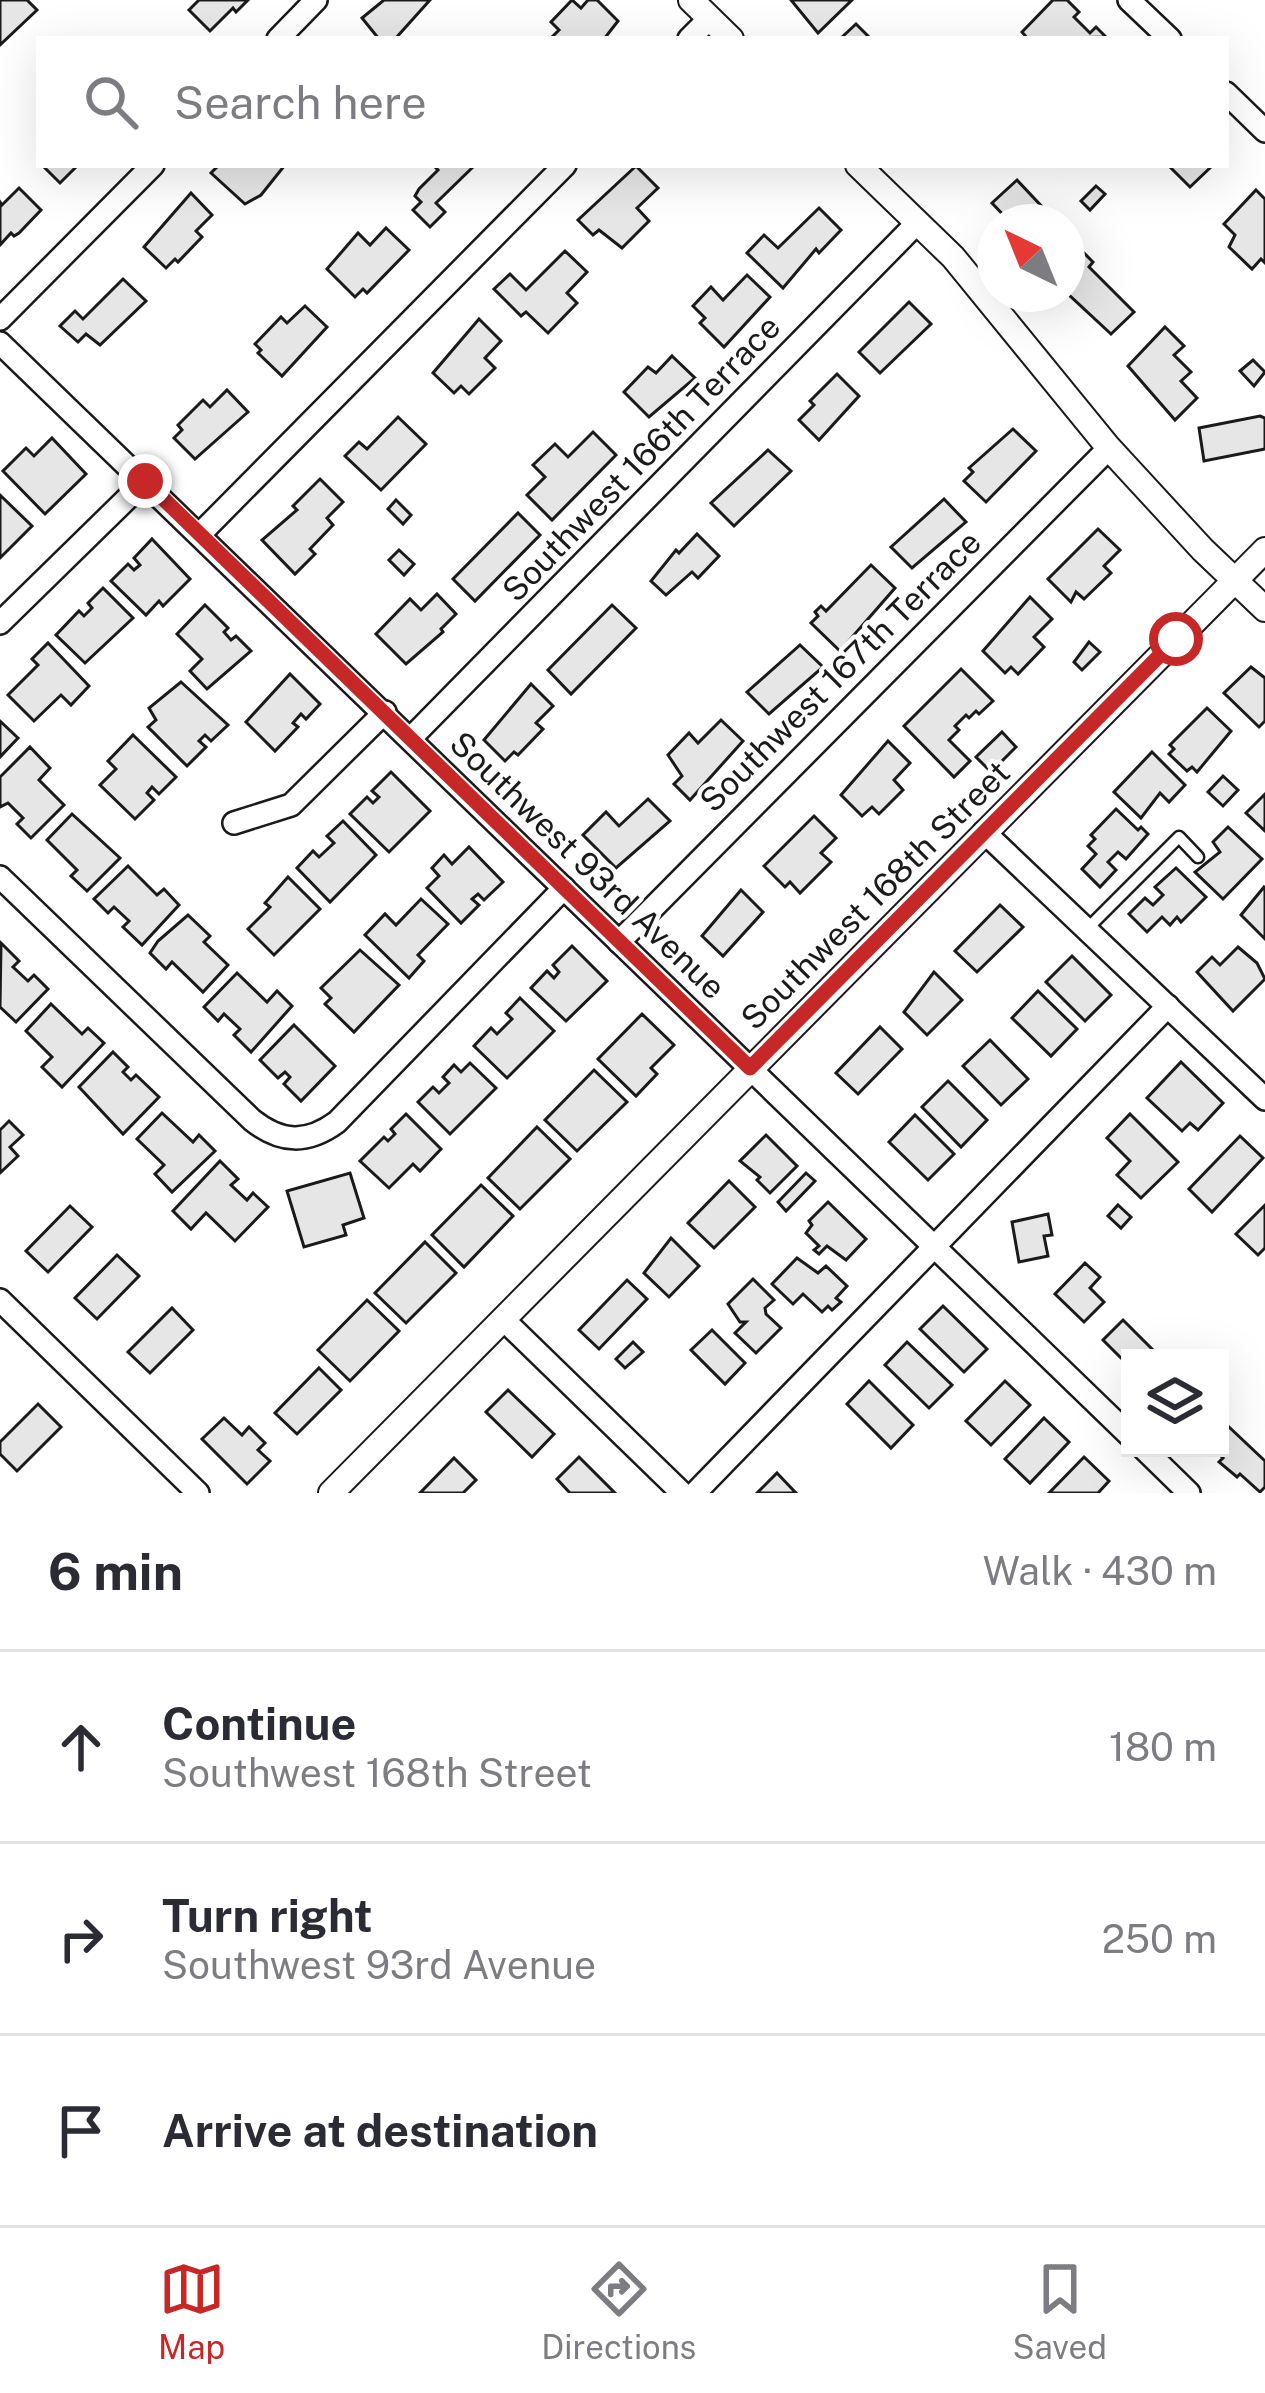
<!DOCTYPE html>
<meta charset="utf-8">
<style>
body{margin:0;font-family:"Public Sans",sans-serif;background:#f7f7f7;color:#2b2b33}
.controls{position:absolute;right:36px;bottom:36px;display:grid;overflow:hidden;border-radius:0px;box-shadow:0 12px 48px #0002}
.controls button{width:108px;height:108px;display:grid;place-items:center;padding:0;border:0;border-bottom:3px solid #e1e1e2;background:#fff;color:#2b2b33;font:60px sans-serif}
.compass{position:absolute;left:977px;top:204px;width:108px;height:108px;border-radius:50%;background:#fff;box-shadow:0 12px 48px #0002;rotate:317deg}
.stop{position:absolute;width:36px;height:36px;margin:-27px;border:9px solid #c62828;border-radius:50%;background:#fff}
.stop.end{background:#c62828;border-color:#fff;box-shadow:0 3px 12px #0008}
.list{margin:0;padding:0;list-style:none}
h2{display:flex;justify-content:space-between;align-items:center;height:156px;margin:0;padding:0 48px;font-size:51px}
h2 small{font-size:39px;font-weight:400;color:#7c7c81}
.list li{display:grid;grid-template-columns:78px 1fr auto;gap:36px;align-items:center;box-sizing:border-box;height:192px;padding:0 48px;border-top:3px solid #e1e1e2}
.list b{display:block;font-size:45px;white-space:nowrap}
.list p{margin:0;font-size:39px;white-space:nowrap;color:#7c7c81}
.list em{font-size:39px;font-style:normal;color:#7c7c81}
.icon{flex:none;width:66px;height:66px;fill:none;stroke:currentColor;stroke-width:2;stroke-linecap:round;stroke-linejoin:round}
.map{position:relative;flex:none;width:1265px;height:1493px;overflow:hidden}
.search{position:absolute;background:#fff;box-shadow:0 12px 48px #0002;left:36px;right:36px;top:36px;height:132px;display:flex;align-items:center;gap:30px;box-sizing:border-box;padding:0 42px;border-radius:0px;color:#7c7c81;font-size:45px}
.sheet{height:732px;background:#fff}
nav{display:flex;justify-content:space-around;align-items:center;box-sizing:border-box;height:168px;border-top:3px solid #e1e1e2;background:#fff;font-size:33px;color:#7c7c81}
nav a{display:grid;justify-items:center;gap:6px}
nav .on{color:#c62828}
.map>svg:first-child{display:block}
.building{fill:#e6e6e6;stroke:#1a1a1a;stroke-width:3}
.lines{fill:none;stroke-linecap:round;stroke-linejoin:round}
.service-casing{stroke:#1a1a1a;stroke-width:15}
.minor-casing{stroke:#1a1a1a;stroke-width:26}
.tertiary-casing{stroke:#1a1a1a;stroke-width:28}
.service{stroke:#fff;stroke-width:10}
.minor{stroke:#fff;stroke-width:21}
.tertiary{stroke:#fff;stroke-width:24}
.route{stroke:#c62828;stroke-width:15}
.labels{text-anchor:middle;stroke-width:9;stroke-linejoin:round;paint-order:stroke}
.street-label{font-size:33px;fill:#1a1a1a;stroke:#fff}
</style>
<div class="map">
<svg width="1265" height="1493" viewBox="0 0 1265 1493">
<rect width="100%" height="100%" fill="#fff"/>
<g class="building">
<path d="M0,0h27l10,10 -37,35z"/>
<path d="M199,0h49l-12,12 -3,-4 -23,23 -21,-21z"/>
<path d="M384,0h46l-35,39h-16l-17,-21z"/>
<path d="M572,0l9,8 7,-8h9l21,21 -14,18h-54l9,-9 -8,-8z"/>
<path d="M791,0h61l-34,33z"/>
<path d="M1053,0h14l12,12 -5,5 16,16 6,-6 10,10 -78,2 -6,-7z"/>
<path d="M856,24l15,15h-31z"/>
<path d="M42,165h36l-18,18z"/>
<path d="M219,165h66l-24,30 -16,9 -34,-31z"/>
<path d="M433,165h42l-39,38 9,9 -15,15 -17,-17 8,-8 -6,-6 4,-7 19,-19z"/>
<path d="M1168,165h45l-23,22z"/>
<path d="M636,166l22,22 -21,20 12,13 -27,27 -23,-18 -6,5 -15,-15z"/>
<path d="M1017,180l31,33 -5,5 4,4h-37l-18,-19z"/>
<path d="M1096,186l9,8 -15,16 -9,-9z"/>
<path d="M19,188l22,22 -22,23 -5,3 -3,-3 -11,12v-43l2,3z"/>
<path d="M1256,190l9,9v64l-4,-4 -9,10 -23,-22 6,-12 -11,-11z"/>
<path d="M191,193l21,22 -16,16 6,6 -24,25 -3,-3 -9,9 -22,-21z"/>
<path d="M819,208l22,22 -22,23 -3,-4 -33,39 -36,-35 17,-18 14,13z"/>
<path d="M386,228l23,22 -42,43 -4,-4 -8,8 -28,-28 31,-36 12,12z"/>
<path d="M1077,246l16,16 -4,5 45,45 -23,22 -44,-41v-37z"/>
<path d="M565,251l22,21 -20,21 10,10 -29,30 -22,-21 -5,4 -27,-27 16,-15 16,16z"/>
<path d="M747,275l23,22 -46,50 -24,-24 5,-5 -12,-12 18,-19 12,13z"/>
<path d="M123,279l23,22 -46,44 -14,-11 -8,8 -18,-16 15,-15 8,8z"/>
<path d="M909,302l22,22 -51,49 -21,-21z"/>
<path d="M305,306l22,21 -45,49 -24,-23 3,-3 -6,-6 26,-27 6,6z"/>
<path d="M479,319l22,22 -16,17 10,10 -26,26 -8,-8 -7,7 -21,-20z"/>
<path d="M1165,327l19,19 -10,9 17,17 -10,9 16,17 -22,22 -47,-54z"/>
<path d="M672,356l23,22 -46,39 -25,-25 24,-25 8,6z"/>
<path d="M1253,360l12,12 -11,14 -14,-15z"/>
<path d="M837,374l22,22 -40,44 -20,-20 15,-15 -4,-4z"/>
<path d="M227,390l21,22 -53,47 -21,-21 8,-8 -4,-5 25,-25 7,7z"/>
<path d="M1260,416l5,2v31l-61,12 -5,-33z"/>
<path d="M398,417l28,27 -45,46 -36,-34 14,-14 8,7z"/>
<path d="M1013,429l23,22 -50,51 -22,-21 9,-9 -4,-4z"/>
<path d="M593,432l23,23 -64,65 -25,-25 18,-18 -12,-12 22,-21 13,13z"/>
<path d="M52,438l34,36 -41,40 -42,-43 23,-23 8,8z"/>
<path d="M768,450l23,21 -57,55 -23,-23z"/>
<path d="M320,479l23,23 -16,16 6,7 -23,24 5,5 -20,20 -33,-34 35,-30 -4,-4z"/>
<path d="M0,495l32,31 -32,32z"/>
<path d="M944,499l22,23 -54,46 -21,-21z"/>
<path d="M396,500l15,15 -8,9 -15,-15z"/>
<path d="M518,513l22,22 -65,66 -22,-22z"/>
<path d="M1098,529l22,21 -16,16 7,7 -27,26 -8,-7 -5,10 -23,-23z"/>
<path d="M697,534l22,22 -21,22 -6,-6 -26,23 -15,-14 25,-31 3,3z"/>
<path d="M152,539l38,40 -27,27 -4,-5 -13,14 -35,-34 17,-17 6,6 6,-5 -6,-7z"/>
<path d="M399,550l15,14 -10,11 -15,-15z"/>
<path d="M871,565l24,23 -55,63 -29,-28 7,-7 -3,-4 6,-6 5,5z"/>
<path d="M103,588l30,30 -48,45 -29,-28 23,-24 5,5 8,-8 -4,-5z"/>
<path d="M437,594l19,20 -15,15 2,3 -37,32 -30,-30 34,-35 11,11z"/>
<path d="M1030,597l22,22 -18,18 10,10 -26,27 -7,-7 -6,6 -22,-22z"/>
<path d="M205,605l23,23 -4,4 7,8 5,-4 15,15 -44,38 -17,-18 12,-12 -25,-25z"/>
<path d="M612,605l24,23 -65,66 -23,-24z"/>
<path d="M1089,642l11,10 -18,18 -8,-8z"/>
<path d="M48,643l41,43 -18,19 -10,-10 -27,26 -26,-26 30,-30 -6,-6z"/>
<path d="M800,645l23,22 -54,47 -22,-22z"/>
<path d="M1251,667l14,11v43l-6,6 -35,-34z"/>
<path d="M961,669l32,32 -14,13 -3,-3 -7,7 -3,-3 -11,11 4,4 -10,10 21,21 -16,16 -50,-51z"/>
<path d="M290,674l30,30 -14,15 -5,-5 -8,9 5,4 -23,24 -29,-29z"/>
<path d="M181,682l47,43 -17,16 -6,-6 -6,6 7,6 -19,19 -39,-39 8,-7 -7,-12z"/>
<path d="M531,684l22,22 -17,17 7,6 -25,26 -4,-3 -9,9 -21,-21z"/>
<path d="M1207,708l24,23 -34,41 -5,-5 -5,4 -18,-17 5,-5 -4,-4z"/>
<path d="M721,720l22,21 -53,59 -16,-16 8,-8 -14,-21 21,-22 9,10z"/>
<path d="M0,721l18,17 -18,19z"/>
<path d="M1002,732l14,15 -25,25 -15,-15z"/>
<path d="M133,735l43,42 -17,17 -7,-7 -5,6 7,7 -19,19 -35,-34 16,-16 -8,-8z"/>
<path d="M888,741l22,22 -16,17 9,10 -24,24 -7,-7 -10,9 -21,-21z"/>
<path d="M30,747l20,21 -11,12 25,25 -33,33 -14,-14 6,-6 -15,-15 -8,4v-30z"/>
<path d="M1152,752l33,33 -16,17 -9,-9 -19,25 -27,-26z"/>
<path d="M391,772l39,39 -41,41 -39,-38 17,-17 6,6 6,-6 -7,-6z"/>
<path d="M1223,776l15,14 -15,16 -15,-14z"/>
<path d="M1265,794v37l-19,-18z"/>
<path d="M648,799l22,22 -54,47 -33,-33 23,-23 13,14z"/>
<path d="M1116,809l22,21 3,-3 7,7 -22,25 -8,-7 -10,10 8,8 -16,17 -18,-18 14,-15 -8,-8 7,-7 -4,-4z"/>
<path d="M72,814l48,44 -33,33 -16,-15 6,-6 -30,-30z"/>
<path d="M814,816l22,22 -15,15 10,9 -31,31 -10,-11 -5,5 -21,-21z"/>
<path d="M343,821l33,34 -46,47 -33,-34 16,-17 6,6 15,-14 -7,-7z"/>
<path d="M1228,827l34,32 -39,40 -28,-27 25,-20 -7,-10z"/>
<path d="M469,847l34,35 -19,18 -6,-6 -6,5 7,6 -18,18 -34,-35 12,-12 -7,-8 12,-13 8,9z"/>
<path d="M128,866l29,29 7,-6 15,16 -37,40 -19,-18 6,-6 -15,-14 -6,6 -14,-14z"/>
<path d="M1176,868l30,29 -25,25 -4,-5 -7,8 -8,-8 -15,15 -18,-18 16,-16 8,7 10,-10 -8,-8z"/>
<path d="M288,877l32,32 -46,46 -26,-26 22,-22 -5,-4z"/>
<path d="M1264,887l1,1v51l-24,-24z"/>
<path d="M741,890l22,22 -40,44 -21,-20z"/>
<path d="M421,899l27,25 -30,31 6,6 -15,17 -44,-43 20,-21 11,11z"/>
<path d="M1000,905l23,22 -46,45 -22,-21z"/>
<path d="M188,915l22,21 -6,6 24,23 -25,27 -31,-30 -6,7 -16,-16 8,-12z"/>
<path d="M1,943l18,18 -6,6 15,14 6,-6 14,14 -32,33 -16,-15z"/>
<path d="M572,946l35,35 -41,40 -35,-33 16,-17 7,7 5,-6 -6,-7z"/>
<path d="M1238,947l19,16 8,16 -32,32 -36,-39 15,-15 8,8z"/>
<path d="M360,950l39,35 -45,47 -29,-28 6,-6 -10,-10z"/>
<path d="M1072,956l39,39 -26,26 -39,-39z"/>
<path d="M934,972l28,28 -35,35 -23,-23z"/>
<path d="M237,973l30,29 10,-11 15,15 -41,46 -17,-17 6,-6 -16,-15 -6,7 -14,-14z"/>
<path d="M1038,991l39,38 -26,27 -39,-38z"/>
<path d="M520,998l34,33 -47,47 -33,-32 17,-18 6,6 15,-15 -6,-6z"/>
<path d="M51,1004l31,30 6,-6 16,15 -42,44 -20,-20 10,-10 -26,-26z"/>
<path d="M642,1014l32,31 -23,23 6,6 -21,22 -38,-37z"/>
<path d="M294,1025l41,41 -34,35 -17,-17 6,-7 -5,-5 -7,6 -18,-18z"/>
<path d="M880,1027l22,22 -44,45 -22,-21z"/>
<path d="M990,1040l38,39 -27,26 -38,-39z"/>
<path d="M113,1052l15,15 -5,5 8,8 5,-5 23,22 -36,37 -44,-47z"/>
<path d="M1181,1062l42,41 -25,27 -8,-7 -8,8 -35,-33z"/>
<path d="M470,1063l26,25 -46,46 -32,-32 15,-15 6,6 10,-10 -6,-6 11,-12 7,7z"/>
<path d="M594,1070l33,32 -50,49 -32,-31z"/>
<path d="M948,1081l39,39 -26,27 -39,-40z"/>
<path d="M162,1113l31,29 6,-7 16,16 -43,41 -17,-18 9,-9 -27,-26z"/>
<path d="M406,1114l35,35 -21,22 -7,-7 -24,24 -29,-27 24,-24 4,4 7,-7 -4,-5z"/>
<path d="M1130,1114l48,48 -37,36 -24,-23 13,-14 -23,-23z"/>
<path d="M915,1115l39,39 -26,26 -39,-38z"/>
<path d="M9,1121l14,14 -13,12 8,9 -18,17v-43z"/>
<path d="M537,1127l33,32 -50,50 -32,-31z"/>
<path d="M766,1135l31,31 -27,27 -13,-13 3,-3 -20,-16z"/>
<path d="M1240,1136l23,22 -51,54 -23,-23z"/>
<path d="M220,1161l18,18 -7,6 16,15 6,-7 15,14 -33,34 -29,-28 -15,16 -18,-18z"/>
<path d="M350,1173l14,45 -21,7 3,10 -42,12 -17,-56z"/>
<path d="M806,1173l9,8 -29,30 -8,-9z"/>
<path d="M729,1181l26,26 -41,41 -26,-25z"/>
<path d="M481,1185l32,31 -49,51 -32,-32z"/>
<path d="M828,1202l38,37 -20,21 -19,-14 -8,8 -5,-4 5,-4 -13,-13 6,-8 -3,-4z"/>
<path d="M1118,1205l13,12 -10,11 -13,-12z"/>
<path d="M1265,1205v43l-7,7 -22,-21z"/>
<path d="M70,1206l22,21 -44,45 -22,-21z"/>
<path d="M1048,1214l4,21 -8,1 4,20 -29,6 -7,-40z"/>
<path d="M671,1238l28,28 -30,31 -25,-24z"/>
<path d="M425,1242l31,31 -50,50 -31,-30z"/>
<path d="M117,1255l22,21 -42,43 -22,-21z"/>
<path d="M797,1258l21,15 8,-7 21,20 -11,12 5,4 -9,8 -4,-4 -6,6 -19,-18 -10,10 -21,-20z"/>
<path d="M1085,1263l15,14 -10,11 14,14 -20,20 -29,-28z"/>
<path d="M753,1279l21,21 -9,8 1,6 15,14 -25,25 -21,-20 11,-11h-6l-12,-18z"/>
<path d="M627,1280l20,19 -48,50 -20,-19z"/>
<path d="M367,1300l32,31 -49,50 -32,-31z"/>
<path d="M943,1306l44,43 -23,23 -44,-43z"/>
<path d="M172,1308l21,22 -43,43 -22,-21z"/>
<path d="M1123,1320l29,29 -9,9h-13v9l-27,-27z"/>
<path d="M712,1330l33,33 -20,21 -34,-34z"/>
<path d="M633,1342l10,10 -18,16 -9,-9z"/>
<path d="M907,1342l45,43 -23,23 -44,-43z"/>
<path d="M319,1368l22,22 -44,44 -22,-21z"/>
<path d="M869,1381l44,44 -22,23 -44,-44z"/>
<path d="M1005,1381l25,24 -39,40 -25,-24z"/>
<path d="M508,1390l46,44 -22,23 -46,-45z"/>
<path d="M38,1404l23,23 -44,44 -17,-17v-12z"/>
<path d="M224,1418l18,17 7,-8 16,16 -7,7 12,11 -23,23 -45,-45z"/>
<path d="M1044,1418l25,24 -39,41 -25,-24z"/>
<path d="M1229,1427l36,34v26l-5,5 -20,-18 -3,3 -18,-15 4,-4 -10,-10h7v-11z"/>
<path d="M579,1457l36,36h-45l-13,-14z"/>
<path d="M1084,1457l25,24 -11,12h-49z"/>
<path d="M454,1458l22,22 -13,13h-43z"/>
<path d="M777,1473l19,20h-39z"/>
</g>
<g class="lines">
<defs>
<path id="service" d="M1087,929l92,-92 19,20"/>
<g id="minor">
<path d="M1129,0l41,39"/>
<path d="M278,39l38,-39"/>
<path d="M689,39l21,-21"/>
<path d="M1226,93l39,38"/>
<path d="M0,319l153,-154"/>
<path d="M0,343l1130,1093"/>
<path d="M200,534l365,-369"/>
<path d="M0,623l145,-142"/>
<path d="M411,738l506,-515"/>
<path d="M234,823l57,-18 94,-93"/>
<path d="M984,832l281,267"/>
<path d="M0,877l252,243c29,23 55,24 85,2l227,-234"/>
<path d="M619,942l490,-494"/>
<path d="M0,1300l198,193"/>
<path d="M503,1319l179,174"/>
<path d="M1143,1448l46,45"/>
<path d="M695,1493l473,-487"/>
</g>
<g id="tertiary">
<path d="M691,0l40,39"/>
<path d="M858,165l95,92 156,191 94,102 62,59"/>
<path d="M331,1493l934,-943"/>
</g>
</defs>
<use href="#service" class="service-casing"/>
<use href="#minor" class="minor-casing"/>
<use href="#tertiary" class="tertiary-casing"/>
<use href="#service" class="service"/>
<use href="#minor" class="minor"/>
<use href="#tertiary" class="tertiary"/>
</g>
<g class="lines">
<path class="route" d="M145,481l605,587 426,-429"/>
</g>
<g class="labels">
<g class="street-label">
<text transform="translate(641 458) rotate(-46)" y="12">Southwest 166th Terrace</text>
<text transform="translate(840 671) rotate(-45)" y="12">Southwest 167th Terrace</text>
<text transform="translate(588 865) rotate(44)" y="12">Southwest 93rd Avenue</text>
<text transform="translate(875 895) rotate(-45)" y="12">Southwest 168th Street</text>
</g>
</g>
</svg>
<div class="controls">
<button><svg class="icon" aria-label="layers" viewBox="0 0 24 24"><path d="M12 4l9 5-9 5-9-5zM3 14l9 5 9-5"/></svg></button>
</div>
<svg class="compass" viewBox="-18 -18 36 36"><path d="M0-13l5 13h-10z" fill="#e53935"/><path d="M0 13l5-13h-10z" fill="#7c7c81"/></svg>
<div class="stop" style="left:1176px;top:639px"></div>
<div class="stop end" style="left:145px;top:481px"></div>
<div class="search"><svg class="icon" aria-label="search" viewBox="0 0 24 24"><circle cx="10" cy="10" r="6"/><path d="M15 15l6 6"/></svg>Search here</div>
</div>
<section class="sheet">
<h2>6 min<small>Walk · 430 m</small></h2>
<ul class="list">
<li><svg class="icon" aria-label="ahead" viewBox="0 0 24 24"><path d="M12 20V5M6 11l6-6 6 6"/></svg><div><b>Continue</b><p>Southwest 168th Street</p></div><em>180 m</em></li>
<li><svg class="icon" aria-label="right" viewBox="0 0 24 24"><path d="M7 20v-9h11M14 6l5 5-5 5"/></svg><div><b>Turn right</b><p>Southwest 93rd Avenue</p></div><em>250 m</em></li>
<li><svg class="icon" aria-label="arrive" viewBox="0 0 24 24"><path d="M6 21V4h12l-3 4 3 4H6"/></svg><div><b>Arrive at destination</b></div></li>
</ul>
</section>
<nav>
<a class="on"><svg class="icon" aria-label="map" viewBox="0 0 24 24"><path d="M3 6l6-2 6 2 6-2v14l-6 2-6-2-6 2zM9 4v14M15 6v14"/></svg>Map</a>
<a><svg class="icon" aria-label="directions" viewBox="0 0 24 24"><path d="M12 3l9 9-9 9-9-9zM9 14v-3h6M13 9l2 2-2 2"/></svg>Directions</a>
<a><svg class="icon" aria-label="saved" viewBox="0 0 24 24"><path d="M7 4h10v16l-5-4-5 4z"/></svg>Saved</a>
</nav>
